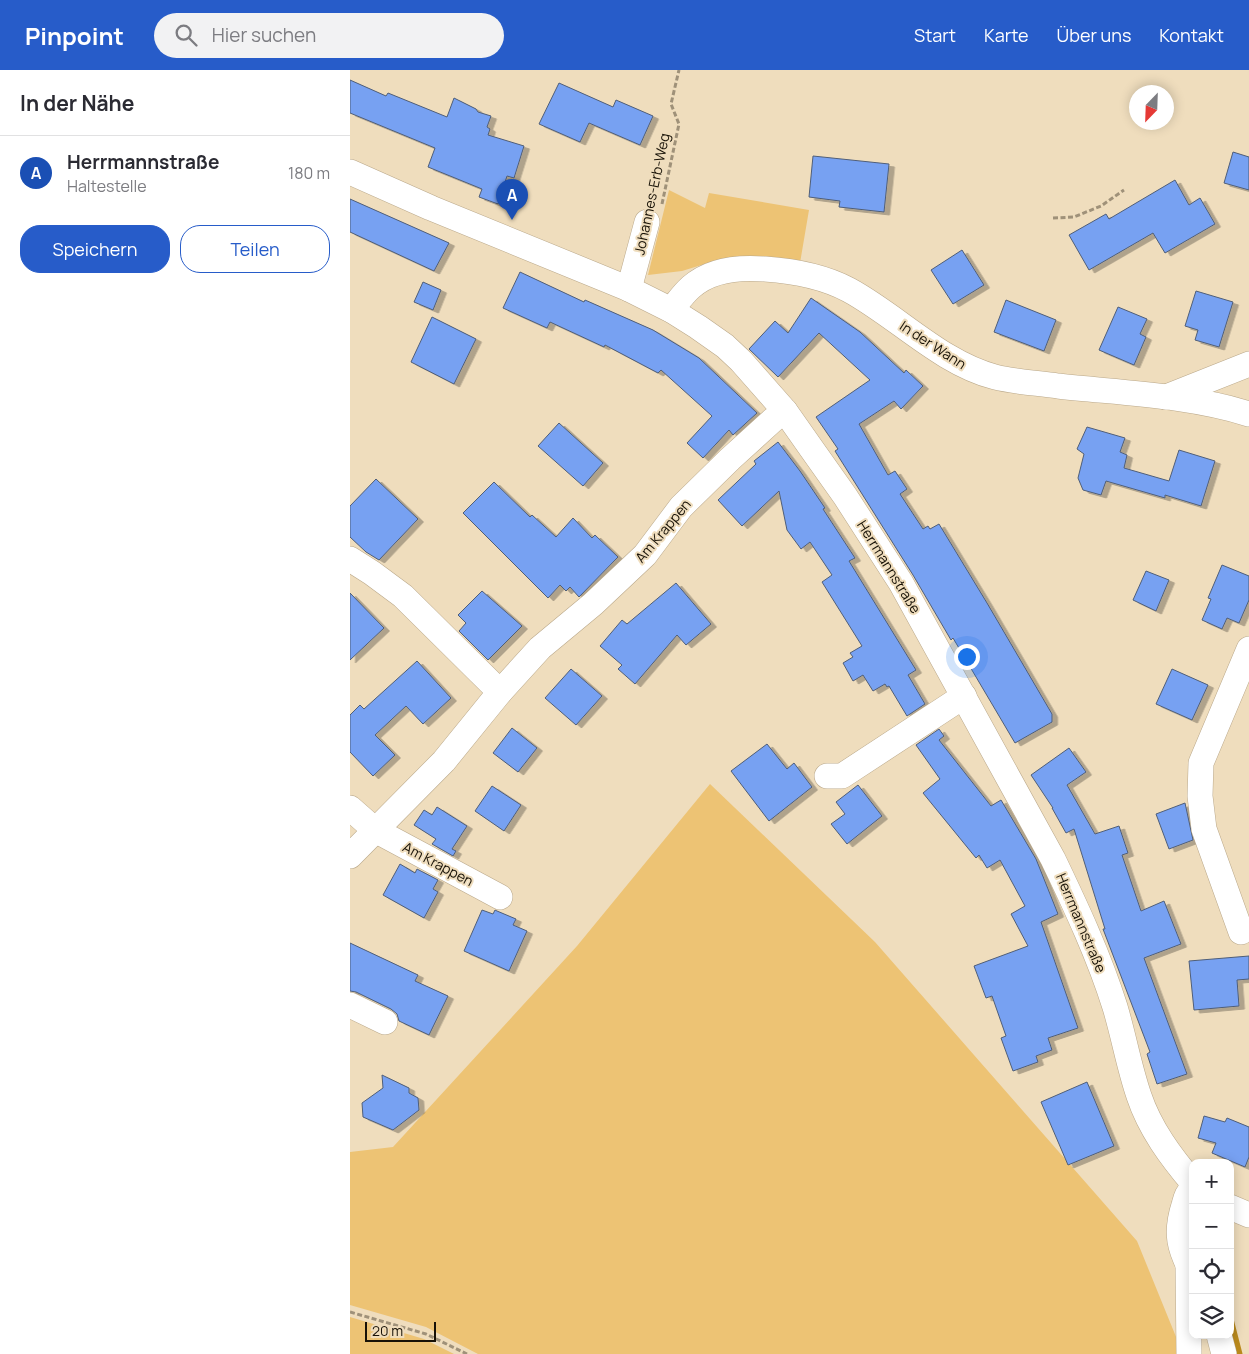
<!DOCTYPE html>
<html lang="de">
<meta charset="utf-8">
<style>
body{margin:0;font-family:Manrope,sans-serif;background:#f2f2f3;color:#2b2b33}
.controls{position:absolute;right:15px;bottom:15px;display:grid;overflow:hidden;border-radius:10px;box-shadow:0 2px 12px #0003}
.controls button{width:45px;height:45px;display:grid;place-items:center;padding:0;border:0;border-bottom:1px solid #e1e1e2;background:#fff;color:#2b2b33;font:25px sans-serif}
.compass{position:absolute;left:779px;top:15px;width:45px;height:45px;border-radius:50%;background:#fff;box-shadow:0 2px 12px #0003;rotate:203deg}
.scale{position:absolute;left:15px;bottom:12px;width:71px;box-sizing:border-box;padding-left:5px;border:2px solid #181207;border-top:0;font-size:14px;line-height:18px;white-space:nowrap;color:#181207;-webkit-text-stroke:4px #efddbd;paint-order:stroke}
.you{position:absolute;left:616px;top:586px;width:18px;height:18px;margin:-12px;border:4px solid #fff;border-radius:50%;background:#1a73e8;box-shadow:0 0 0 8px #1a73e833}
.badge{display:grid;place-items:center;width:32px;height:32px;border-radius:50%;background:#275cc9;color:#fff;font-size:16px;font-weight:700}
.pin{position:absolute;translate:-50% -41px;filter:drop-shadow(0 1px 2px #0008)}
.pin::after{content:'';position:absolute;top:26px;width:18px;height:15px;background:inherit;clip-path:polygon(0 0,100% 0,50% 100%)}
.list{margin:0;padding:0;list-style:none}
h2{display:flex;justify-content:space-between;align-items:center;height:65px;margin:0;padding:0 20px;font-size:21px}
h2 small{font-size:16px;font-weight:400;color:#7c7c81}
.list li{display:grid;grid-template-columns:32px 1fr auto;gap:15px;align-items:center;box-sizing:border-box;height:75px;padding:0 20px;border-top:1px solid #e1e1e2}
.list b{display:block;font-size:19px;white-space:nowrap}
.list p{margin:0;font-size:16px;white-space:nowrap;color:#7c7c81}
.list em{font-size:16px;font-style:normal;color:#7c7c81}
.actions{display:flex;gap:10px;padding:15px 20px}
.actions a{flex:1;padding:11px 0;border:1px solid #275cc9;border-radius:20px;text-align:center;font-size:18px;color:#275cc9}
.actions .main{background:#275cc9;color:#fff}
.icon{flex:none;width:28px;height:28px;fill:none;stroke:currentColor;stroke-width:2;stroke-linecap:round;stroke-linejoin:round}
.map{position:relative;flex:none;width:899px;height:1284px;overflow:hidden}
header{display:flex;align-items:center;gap:30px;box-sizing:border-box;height:70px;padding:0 25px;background:#275cc9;color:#fff}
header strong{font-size:24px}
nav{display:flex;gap:28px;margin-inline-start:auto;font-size:18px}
.search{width:350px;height:45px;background:#f2f2f3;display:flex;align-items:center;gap:12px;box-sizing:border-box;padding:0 18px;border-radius:28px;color:#7c7c81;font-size:19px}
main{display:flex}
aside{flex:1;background:#fff}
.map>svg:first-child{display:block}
.green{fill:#edc374}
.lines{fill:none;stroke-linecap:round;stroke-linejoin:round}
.stream{stroke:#b9891c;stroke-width:7}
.building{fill:#77a1f2;stroke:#4f5e78;filter:url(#shadow)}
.minor-casing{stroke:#baa88a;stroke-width:26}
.path{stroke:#9f9179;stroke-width:3;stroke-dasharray:5 2.5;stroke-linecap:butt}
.minor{stroke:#fff;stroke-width:25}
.labels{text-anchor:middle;stroke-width:4;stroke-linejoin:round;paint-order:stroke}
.street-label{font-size:14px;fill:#181207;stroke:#efddbd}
</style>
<header>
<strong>Pinpoint</strong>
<div class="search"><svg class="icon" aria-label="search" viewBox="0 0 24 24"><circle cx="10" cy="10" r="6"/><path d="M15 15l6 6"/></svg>Hier suchen</div>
<nav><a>Start</a><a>Karte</a><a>Über uns</a><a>Kontakt</a></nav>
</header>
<main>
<aside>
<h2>In der Nähe<small></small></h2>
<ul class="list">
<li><span class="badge" style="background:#1a4fb4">A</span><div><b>Herrmannstraße</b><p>Haltestelle</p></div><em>180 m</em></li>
</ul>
<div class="actions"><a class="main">Speichern</a><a>Teilen</a></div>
</aside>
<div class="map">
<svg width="899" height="1284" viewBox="0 0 899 1284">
<defs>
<filter id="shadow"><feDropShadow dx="5.5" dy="3" stdDeviation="0" flood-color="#0004"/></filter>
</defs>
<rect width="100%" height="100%" fill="#efddbd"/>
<g class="green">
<path d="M319,120l36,18 4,-15 100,17 -9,53 -79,-4 -39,12 -34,4z"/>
<path d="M360,714l165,158 262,299 46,113h-705l-52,-27 -76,-22v-153l43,-5 184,-201z"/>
<path d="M0,1247l74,22 30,15h-104z"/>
</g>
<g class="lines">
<path class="stream" d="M880,1249l9,35"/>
</g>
<g class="building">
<path d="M0,10l36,16 2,-3 59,24 7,-19 22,11 2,3 13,4 -4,11 3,2 -2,6 36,11 -10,32 -7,-2 -9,28 -19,-7 3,-8 -54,-22 7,-19 -85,-35z"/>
<path d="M209,13l54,24 3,-7 37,16 -13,29 -51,-22 -9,19 -41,-18z"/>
<path d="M883,82l16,5v33l-25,-7z"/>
<path d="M463,86l76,8 -5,48 -45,-5 1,-6 -31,-4z"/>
<path d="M825,110l14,25 11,-7 15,26 -50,29 -12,-20 -64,37 -20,-35 37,-21 3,5z"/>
<path d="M0,129l99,44 -15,28 -84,-39z"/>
<path d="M612,180l22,35 -31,19 -22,-34z"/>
<path d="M170,202l64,30 1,-2 68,30 46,28 58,55 -24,22 -4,-5 -26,28 -16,-15 25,-27 -51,-46 -3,3 -53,-28 -1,2 -54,-25 -3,6 -44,-20z"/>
<path d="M73,212l18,8 -8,20 -19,-8z"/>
<path d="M846,221l37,11 -14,45 -24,-7 3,-10 -13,-4z"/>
<path d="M461,228l49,34 44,41 2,-3 17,16 -22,23 -7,-8 -35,23 29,51 7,-4 12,18 -7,5 23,35 5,-3 2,3 9,-5 48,79 65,111v8l-37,21 -62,-105 -2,2 -38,-65 -78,-124 3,-2 -22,-32 54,-37 -51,-47 -41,44 -29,-28 26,-28 13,12z"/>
<path d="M656,230l50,20 -12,31 -50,-19z"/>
<path d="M768,237l29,12 -7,15 6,3 -12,28 -35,-15z"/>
<path d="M82,247l44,22 -22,45 -43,-22z"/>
<path d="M209,353l44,40 -20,23 -45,-40z"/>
<path d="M737,357l38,11 -5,14 7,3 -3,13 45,13 10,-31 36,11 -14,45 -36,-11v3l-59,-17 -5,14 -18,-5 -5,-12 6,-24 -7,-5z"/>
<path d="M428,372l22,29 25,37 -2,1 32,49 -6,3 67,109 -8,5 17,29 -18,12 -18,-30 -2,1 -2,-3 -12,7 -10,-16 -10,6 -10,-18 10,-6 -3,-4 12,-7 -40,-64 10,-7 -22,-33 -9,7 -14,-19 -8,-39 -37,35 -24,-26 38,-36 -2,-3z"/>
<path d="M26,409l42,40 -39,41 -13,-8 -16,-15v-31z"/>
<path d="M144,412l36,35 2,-2 24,22 17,-19 19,20 3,-3 23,22 -39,40 -9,-10 -4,4 -6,-6 -12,13 -85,-85z"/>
<path d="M872,495l27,11v24l-10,23 -12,-5 -5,11 -20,-9 9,-21 -3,-1z"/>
<path d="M796,501l23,9 -13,31 -23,-11z"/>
<path d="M326,513l35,41 -25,21 -9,-10 -42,49 -17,-15 4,-4 -22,-19 22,-26 5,4z"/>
<path d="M132,521l40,35 -34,34 -29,-29 7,-8 -8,-8z"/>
<path d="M0,523l34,35 -34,32z"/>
<path d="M67,591l34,37 -28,26 -17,-18 -31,29 20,20 -22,21 -23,-24v-37l10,-10 4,4z"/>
<path d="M221,599l31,27 -26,29 -31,-27z"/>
<path d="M822,599l36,16 -16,35 -36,-16z"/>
<path d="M162,658l25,20 -19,24 -25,-19z"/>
<path d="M589,659l5,7 -5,4 52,66 10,-6 35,59 22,55 -17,8 37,106 -30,10 4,12 -16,6 2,6 -25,9 -12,-33 5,-2 -14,-40 -6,2 -12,-32 54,-20 -17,-32 14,-8 -25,-46 -13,8 -8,-13 -3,3 -53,-65 17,-14 -24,-34z"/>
<path d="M417,674l20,25 7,-6 18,24 -43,34 -38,-50z"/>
<path d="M719,678l17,24 -19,13 28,49 24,-8 9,27 -6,2 19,56 23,-10 17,43 -37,14 43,116 -30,10 -10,-30 3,-2 -47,-123h2l-31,-100 -8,4 -14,-25h1l-22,-33z"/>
<path d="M508,715l24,31 -35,28 -16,-20 14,-10 -9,-12z"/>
<path d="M142,716l29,19 -17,26 -29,-20z"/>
<path d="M835,733l8,37 -24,9 -13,-35z"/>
<path d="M87,737l30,19 -15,23 4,2 -3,5 -21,-12 4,-5 -22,-14 10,-15 8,5z"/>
<path d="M50,794l15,9 2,-4 21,11 -5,9 5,3 -14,26 -41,-23z"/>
<path d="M132,840l11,4 2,-4 2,1 19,8 -3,6 14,6 -18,40 -45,-20z"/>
<path d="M0,873l68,32 -3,6 33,15 -19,39 -30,-14 -2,-7 -6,-5 -35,-17 -6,-1z"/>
<path d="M899,886v23l-12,1 2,26 -45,4 -5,-49z"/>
<path d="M32,1005l27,13v5l9,5 1,12 -26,20 -30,-13 -1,-14 21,-15z"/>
<path d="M737,1012l27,64 -46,19 -27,-63z"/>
<path d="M854,1046l21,6 2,-4 22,9v30l-4,10 -33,-14 4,-10 -18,-5z"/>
</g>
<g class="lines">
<defs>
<g id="minor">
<path d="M0,102l81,36 198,81 42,21 27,17 27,19 16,15 44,50 26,37 34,48 56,87 152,276c23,48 46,97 62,148 9,30 14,60 24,89 11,33 32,61 54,87"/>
<path d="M279,219l18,-67"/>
<path d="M321,240c6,-7 12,-16 20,-23 20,-18 49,-20 74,-18 30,2 58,7 84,21 48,26 92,73 146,87 20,5 42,6 63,9 63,7 131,9 191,28"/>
<path d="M816,327l83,-33"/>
<path d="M0,489l22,14 31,23 97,96"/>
<path d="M477,706h15l122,-80"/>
<path d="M0,738l25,22 125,67"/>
<path d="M0,786l94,-95 56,-69 40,-44 53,-44 52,-49 36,-48 49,-48 44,-40 11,-8"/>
<path d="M891,862l-37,-103 -4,-33 1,-33 48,-114"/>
<path d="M0,935l35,17"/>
<path d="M843,1118c-6,5 -7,10 -9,17 -9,28 -5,44 9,69"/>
<path d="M880,1137l19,8"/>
<path d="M838,1194l1,90"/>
<path d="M869,1265l5,19"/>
</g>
</defs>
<use href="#minor" class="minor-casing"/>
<g class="path">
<path d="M312,134l17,-80 -8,-20 8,-34"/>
<path d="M703,148l21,-1 27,-11 23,-16"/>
<path d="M0,1242l76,22 41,20"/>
</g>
<use href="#minor" class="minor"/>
</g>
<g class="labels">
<g class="street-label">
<text transform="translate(302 124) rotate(-78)" y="5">Johannes-Erb-Weg</text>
<text transform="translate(583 275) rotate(33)" y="5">In der Wann</text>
<text transform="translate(313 461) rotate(-50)" y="5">Am Krappen</text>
<text transform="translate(539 497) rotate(58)" y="5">Herrmannstraße</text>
<text transform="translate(88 794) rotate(28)" y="5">Am Krappen</text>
<text transform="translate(731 853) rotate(67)" y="5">Herrmannstraße</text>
</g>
</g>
</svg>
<div class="controls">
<button>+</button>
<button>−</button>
<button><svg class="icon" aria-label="locate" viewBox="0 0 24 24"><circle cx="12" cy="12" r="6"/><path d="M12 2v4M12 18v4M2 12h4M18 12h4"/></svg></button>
<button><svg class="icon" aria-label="layers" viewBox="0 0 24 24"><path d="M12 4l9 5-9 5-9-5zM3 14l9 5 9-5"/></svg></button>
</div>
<svg class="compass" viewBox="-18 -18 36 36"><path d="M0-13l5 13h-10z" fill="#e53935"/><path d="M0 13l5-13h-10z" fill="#7c7c81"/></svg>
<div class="scale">20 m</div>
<div class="you"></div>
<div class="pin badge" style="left:162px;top:150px;background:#1a4fb4">A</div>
</div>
</main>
